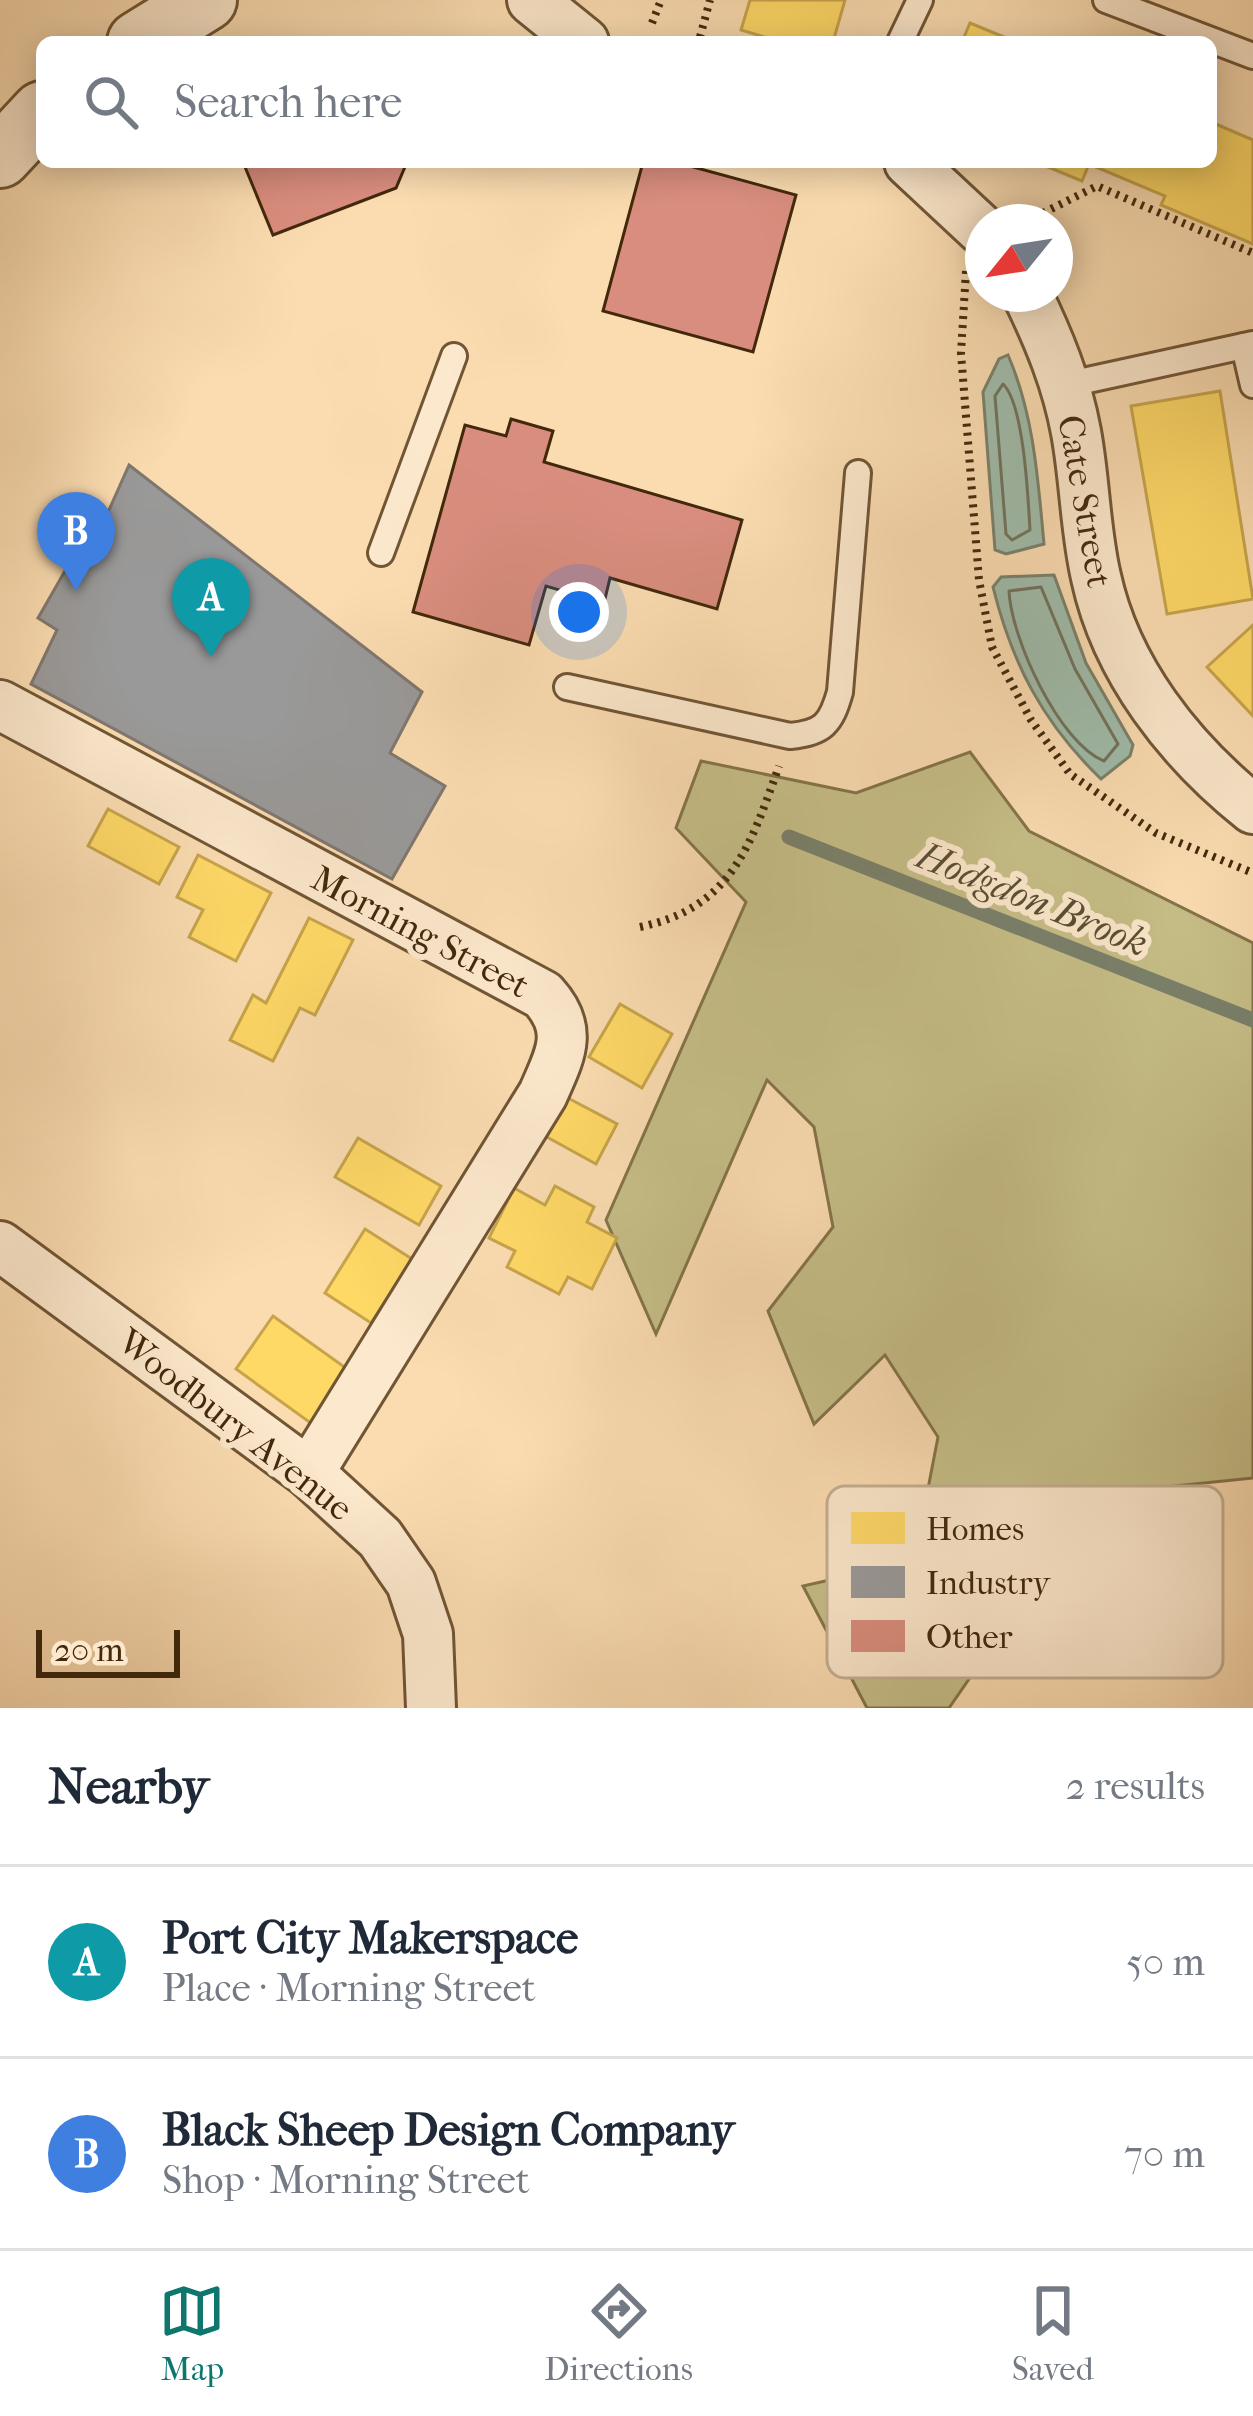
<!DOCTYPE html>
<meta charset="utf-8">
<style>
body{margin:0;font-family:"IM FELL French Canon",serif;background:#f2f2f3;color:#1f2937}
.compass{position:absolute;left:965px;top:204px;width:108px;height:108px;border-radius:50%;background:#fff;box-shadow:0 6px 30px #0003;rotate:240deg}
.scale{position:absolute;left:36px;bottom:30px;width:144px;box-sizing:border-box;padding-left:12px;border:6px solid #43290c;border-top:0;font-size:33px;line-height:42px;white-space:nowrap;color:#43290c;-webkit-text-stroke:9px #fce8cc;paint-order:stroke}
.you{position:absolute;left:579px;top:612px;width:42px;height:42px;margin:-30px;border:9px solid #fff;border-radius:50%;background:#1a73e8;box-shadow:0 0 0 18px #1a73e833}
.badge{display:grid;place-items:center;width:78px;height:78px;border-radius:50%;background:#0f766e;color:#fff;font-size:39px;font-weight:700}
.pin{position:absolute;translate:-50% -99px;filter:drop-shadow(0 3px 6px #0008)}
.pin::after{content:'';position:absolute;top:63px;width:42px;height:36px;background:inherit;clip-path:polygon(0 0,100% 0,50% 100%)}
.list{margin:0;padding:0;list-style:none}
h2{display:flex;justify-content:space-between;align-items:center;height:156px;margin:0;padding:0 48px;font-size:51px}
h2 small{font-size:39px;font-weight:400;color:#747a83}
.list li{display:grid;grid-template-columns:78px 1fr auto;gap:36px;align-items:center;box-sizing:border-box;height:192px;padding:0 48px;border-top:3px solid #e0e1e3}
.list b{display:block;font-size:45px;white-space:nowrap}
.list p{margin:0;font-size:39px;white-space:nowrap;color:#747a83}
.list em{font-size:39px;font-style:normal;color:#747a83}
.icon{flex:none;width:66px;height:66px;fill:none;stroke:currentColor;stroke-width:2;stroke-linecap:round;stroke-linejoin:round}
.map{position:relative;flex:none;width:1253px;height:1708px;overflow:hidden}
.search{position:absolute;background:#fff;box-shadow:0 6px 30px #0003;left:36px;right:36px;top:36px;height:132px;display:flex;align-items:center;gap:30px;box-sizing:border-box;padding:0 42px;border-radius:18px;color:#747a83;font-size:45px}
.sheet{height:540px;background:#fff}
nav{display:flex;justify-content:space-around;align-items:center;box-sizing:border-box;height:168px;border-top:3px solid #e0e1e3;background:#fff;font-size:33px;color:#747a83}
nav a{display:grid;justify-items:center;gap:6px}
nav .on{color:#0f766e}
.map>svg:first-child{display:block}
.green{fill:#c6be87;stroke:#84744a;stroke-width:3}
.water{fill:#9fbcab;stroke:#7a816b;stroke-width:3}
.homes{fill:#ffd966;stroke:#c7a44b;stroke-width:3}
.industry{fill:#999;stroke:#7f776f;stroke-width:3}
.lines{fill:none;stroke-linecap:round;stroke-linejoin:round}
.shore{stroke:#71725c;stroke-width:3}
.stream{stroke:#7a816b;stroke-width:15}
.building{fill:#d98d7e;stroke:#43290c;stroke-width:3}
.service-casing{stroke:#715635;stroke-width:30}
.minor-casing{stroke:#715635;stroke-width:54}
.tertiary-casing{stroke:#715635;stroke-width:66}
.path{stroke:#43290c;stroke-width:8;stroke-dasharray:3 6;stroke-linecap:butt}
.service{stroke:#fce8cc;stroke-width:24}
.minor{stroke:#fce8cc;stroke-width:48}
.tertiary{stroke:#fce8cc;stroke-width:60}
.labels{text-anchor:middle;stroke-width:12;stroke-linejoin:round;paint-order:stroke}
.street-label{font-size:36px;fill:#43290c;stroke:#fce8cc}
.water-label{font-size:39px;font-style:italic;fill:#5a4e34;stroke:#fce8cc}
.key{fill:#fce8cc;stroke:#c4af92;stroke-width:3}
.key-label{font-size:33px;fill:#43290c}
</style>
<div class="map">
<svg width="1253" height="1708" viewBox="0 0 1253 1708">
<rect width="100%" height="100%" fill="#fbdcb1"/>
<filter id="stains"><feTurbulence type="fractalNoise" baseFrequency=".00167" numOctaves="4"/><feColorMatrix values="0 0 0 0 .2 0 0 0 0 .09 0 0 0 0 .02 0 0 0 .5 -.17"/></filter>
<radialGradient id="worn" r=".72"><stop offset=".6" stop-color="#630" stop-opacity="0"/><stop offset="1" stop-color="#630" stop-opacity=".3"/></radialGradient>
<path class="green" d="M970,752l59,79 224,112v535l-156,16 -148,214h-82l-64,-122 111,-25 24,-124 -53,-82 -71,69 -46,-113 65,-84 -19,-100 -47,-47 -111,254 -50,-114 140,-318 -70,-74 25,-67 155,32z"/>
<g class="water">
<path d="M1008,355c26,60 30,125 36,189l-38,10 -11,-4 -12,-158 16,-33z"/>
<path d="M1054,575l32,88 47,82 -3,11 -29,23c-58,-56 -89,-115 -108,-192l8,-10z"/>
</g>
<g class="homes">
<path d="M750,0h95l-12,42h-52l-40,-12z"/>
<path d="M970,23l46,19h-54z"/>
<path d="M1211,122l42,18v104l-92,-39 4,-9 -76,-32 -7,17 -46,-19h175z"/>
<path d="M1220,391l33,208 -86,15 -36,-208z"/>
<path d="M1253,625v91l-46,-49z"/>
<path d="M108,809l71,38 -20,37 -71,-38z"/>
<path d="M198,855l73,38 -35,68 -47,-24 14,-27 -26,-13z"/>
<path d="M309,918l44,22 -38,75 -15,-7 -27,53 -43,-21 23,-45 13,8z"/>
<path d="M620,1004l52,30 -30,54 -53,-31z"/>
<path d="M566,1097l51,27 -21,40 -51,-28z"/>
<path d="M358,1138l83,48 -22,39 -84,-48z"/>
<path d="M555,1186l39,21 -7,15 30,16 -25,51 -24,-12 -9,17 -52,-27 8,-16 -26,-13 25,-50 31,17z"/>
<path d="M365,1229l47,30 -41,64 -46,-30z"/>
<path d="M273,1316l77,55 -38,53 -76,-55z"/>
</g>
<path class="industry" d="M129,465l293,227 -32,61 55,33 -53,93 -361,-195 26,-54 -19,-12 31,-54 -7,-7 15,-32 20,12z"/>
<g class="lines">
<g class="shore">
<path d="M1003,384c21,20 25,114 27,146l-18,10 -6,-6 -11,-138z"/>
<path d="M1041,587l34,82 43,75 -14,17c-45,-18 -93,-123 -95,-170z"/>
</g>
<path class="stream" d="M789,837l464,183"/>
</g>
<g class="building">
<path d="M243,162h164l-11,26 -123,47z"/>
<path d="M643,162h32l121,33 -43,157 -150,-41z"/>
<path d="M511,419l42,12 -9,31 198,58 -25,89 -107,-31 -6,25 -58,-17 -17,59 -116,-33 52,-187 41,11z"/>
</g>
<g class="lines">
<defs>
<g id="service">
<path d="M1106,0l147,56"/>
<path d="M900,42l20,-42"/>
<path d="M1244,346l9,39"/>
<path d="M1065,385l188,-41"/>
<path d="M381,553l73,-197"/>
<path d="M567,687l223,49c33,-3 41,-12 50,-44l18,-219"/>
</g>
<g id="minor">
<path d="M532,0l52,42"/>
<path d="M909,162l74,69"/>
<path d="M1027,294c22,45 40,89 49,138 9,48 9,98 20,145 20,93 84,174 157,232"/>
<path d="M0,705l543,290c32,35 17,60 0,99l-234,379"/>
<path d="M0,1246l309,227 71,65 31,45 17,51 3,74"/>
</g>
<g id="tertiary">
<path d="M138,42l68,-42"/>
<path d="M0,157l42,-45"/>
</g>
</defs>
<use href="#service" class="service-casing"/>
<use href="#minor" class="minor-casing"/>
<use href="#tertiary" class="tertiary-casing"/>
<g class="path">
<path d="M652,23l9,-23"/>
<path d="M700,37l10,-37"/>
<path d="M1027,221l70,-35 156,67"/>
<path d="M966,271l-5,82 18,227 13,67 39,73 39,54 86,59 97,40"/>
<path d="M640,927c91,-19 110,-80 139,-161"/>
</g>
<use href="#service" class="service"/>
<use href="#minor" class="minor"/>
<use href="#tertiary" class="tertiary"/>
</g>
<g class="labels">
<g class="street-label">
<text transform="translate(1086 501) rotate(80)" y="13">Cate Street</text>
<text transform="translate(421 931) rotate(28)" y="13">Morning Street</text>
<text transform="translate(236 1424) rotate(38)" y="13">Woodbury Avenue</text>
</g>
<g class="water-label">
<text transform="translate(1033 898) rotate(22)" y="14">Hodgdon Brook</text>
</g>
</g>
<rect x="827" y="1486" width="396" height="192" rx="18" class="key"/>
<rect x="851" y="1512" width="54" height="32" fill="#ffd966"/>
<rect x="851" y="1566" width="54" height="32" fill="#999"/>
<rect x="851" y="1620" width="54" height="32" fill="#d98d7e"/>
<g class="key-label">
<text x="926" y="1540">Homes</text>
<text x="926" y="1594">Industry</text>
<text x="926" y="1648">Other</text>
</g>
<rect width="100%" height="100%" filter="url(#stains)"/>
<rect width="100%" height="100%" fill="url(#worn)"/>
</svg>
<svg class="compass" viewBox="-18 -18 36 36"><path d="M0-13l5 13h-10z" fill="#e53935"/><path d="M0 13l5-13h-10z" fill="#747a83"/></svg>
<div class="scale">20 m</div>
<div class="you"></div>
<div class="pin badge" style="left:211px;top:657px;background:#0f9aa8">A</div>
<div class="pin badge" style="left:76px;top:591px;background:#3f7fe0">B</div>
<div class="search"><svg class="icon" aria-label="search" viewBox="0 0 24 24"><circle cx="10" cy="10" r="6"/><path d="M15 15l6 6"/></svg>Search here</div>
</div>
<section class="sheet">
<h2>Nearby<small>2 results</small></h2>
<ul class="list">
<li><span class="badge" style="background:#0f9aa8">A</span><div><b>Port City Makerspace</b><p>Place · Morning Street</p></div><em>50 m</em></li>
<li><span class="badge" style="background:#3f7fe0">B</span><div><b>Black Sheep Design Company</b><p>Shop · Morning Street</p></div><em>70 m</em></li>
</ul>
</section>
<nav>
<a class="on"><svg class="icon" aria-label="map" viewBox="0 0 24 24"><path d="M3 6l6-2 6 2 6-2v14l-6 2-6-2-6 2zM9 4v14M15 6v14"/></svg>Map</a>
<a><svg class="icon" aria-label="directions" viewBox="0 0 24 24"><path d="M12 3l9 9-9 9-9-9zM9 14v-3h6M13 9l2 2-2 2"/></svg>Directions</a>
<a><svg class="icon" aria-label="saved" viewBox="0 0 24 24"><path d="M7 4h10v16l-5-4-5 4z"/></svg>Saved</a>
</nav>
